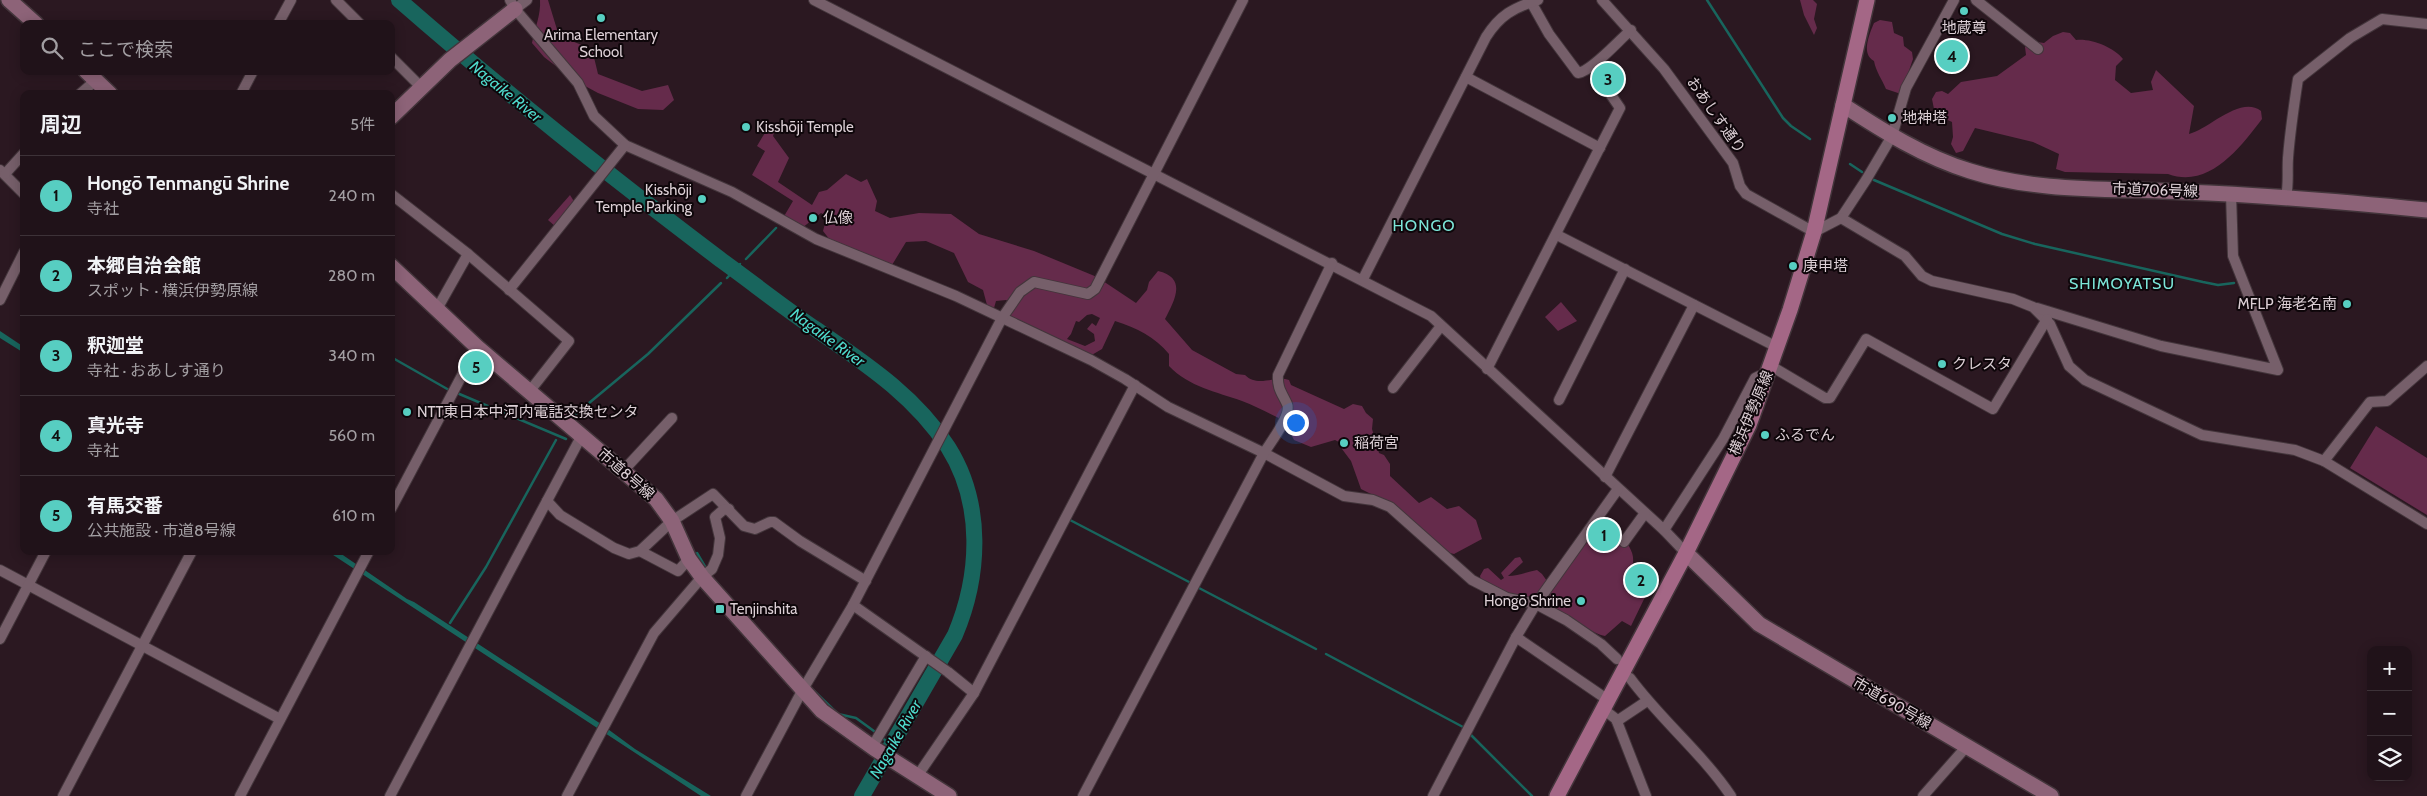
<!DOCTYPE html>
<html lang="ja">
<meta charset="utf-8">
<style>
body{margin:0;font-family:Cabin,"Noto Sans JP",sans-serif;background:#2d2026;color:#f1f3f6}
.controls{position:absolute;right:15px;bottom:15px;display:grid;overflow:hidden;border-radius:10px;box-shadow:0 2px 12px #0003}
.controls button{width:45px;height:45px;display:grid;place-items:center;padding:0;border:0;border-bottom:1px solid #3d3238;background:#201219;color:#f1f3f6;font:25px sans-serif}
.you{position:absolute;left:1295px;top:422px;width:18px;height:18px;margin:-12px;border:4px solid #fff;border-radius:50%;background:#1a73e8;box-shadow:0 0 0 8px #1a73e833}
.badge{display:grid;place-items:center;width:32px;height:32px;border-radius:50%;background:#57cec1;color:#111;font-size:16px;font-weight:700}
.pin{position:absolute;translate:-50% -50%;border:2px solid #fff;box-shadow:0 1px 5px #0006}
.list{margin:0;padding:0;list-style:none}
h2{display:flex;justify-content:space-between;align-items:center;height:65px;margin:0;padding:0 20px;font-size:21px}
h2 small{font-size:16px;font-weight:400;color:#a29ea2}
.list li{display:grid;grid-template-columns:32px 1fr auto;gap:15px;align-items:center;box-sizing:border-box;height:80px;padding:0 20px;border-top:1px solid #3d3238}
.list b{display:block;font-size:19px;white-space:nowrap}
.list p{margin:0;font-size:16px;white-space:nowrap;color:#a29ea2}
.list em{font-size:16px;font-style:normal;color:#a29ea2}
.icon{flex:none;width:28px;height:28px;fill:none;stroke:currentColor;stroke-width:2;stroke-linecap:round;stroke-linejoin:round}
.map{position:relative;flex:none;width:2427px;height:796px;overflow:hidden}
.search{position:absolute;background:#201219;box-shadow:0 2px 12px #0003;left:20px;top:20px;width:375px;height:55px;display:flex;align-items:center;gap:12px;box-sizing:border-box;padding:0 18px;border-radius:10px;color:#a29ea2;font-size:19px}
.panel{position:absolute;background:#201219;box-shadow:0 2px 12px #0003;left:20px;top:90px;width:375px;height:465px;border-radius:10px}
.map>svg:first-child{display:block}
.green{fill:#652b4b;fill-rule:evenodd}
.water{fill:#18655d}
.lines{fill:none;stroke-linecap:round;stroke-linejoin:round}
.stream{stroke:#18655d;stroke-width:2.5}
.river{stroke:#18655d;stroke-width:16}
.street-casing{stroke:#43353b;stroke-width:12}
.secondary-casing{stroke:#43353b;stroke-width:18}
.primary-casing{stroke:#43353b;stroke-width:18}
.street{stroke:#765f6a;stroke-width:10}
.secondary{stroke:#8d6378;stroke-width:15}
.primary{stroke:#a46786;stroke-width:15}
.poi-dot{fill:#57cec1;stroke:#0e060a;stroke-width:2}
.labels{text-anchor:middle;stroke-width:4;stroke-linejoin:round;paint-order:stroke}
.poi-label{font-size:15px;fill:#dccfd5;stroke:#0e060a;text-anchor:start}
.street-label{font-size:15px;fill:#dccfd5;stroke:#0e060a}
.water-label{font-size:16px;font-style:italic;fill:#4fdacc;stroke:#0e060a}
.neighbourhood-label{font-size:16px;letter-spacing:1px;fill:#7ce5d8;stroke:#0e060a}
</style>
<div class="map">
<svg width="2427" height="796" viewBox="0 0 2427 796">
<rect width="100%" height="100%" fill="#2b1821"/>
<g class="green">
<path d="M540,0h8l11,36 33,13 6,25 44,17 26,-6 6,15 -11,10 -25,-1 -40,-16 -24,-13 -30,-23 -12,-14c3,-16 9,-28 8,-43z"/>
<path d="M1800,0h13l4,4 -3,15 3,9 -3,7 -10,-20z"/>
<path d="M1880,20l12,2 2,11 9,4 1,9 8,6 1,7 -12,35 -15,-5c-4,-10 -10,-17 -12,-28 -13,-7 -5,-26 0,-38z"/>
<path d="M2063,32l7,1 6,7c14,-2 38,7 47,19l-7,7 -1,14 16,13 22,-3 -2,-8 5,-12 38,36 -5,28c19,-4 51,-39 72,-23l1,8c-22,29 -53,70 -94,55l-103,-2 -9,-3 3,-15 -26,-12 -58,-14 -12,23 -7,2 -5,-9 2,-7 -1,-15 -17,-8 -3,-15 4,-7 6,-1 6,3 13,-12 36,-6 29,-21 -1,-8 6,-6 13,2 9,-7z"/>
<path d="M769,126l6,4 -2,6 16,22 -11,24 34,23 7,-13 8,-2 19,-16 15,8 6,-3 10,22 -2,10 15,7 29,-5 32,1 28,20 55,17 63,26 39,26 11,-13 2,-8 9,-11c30,7 16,30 7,48l27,31 44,24 9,1c13,13 30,0 44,5l2,5 53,24 9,-5 9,2 4,7 7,6 -1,10 7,24 5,2 6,9v12l29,27 12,-6 16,12 12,-3 17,14 6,19 -28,15 -8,-2 -73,-57 -12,-6 -10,-28 -9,-12 -1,-6 -6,-3 -24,7 -17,-7 -4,-8 3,-5 -4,-4c-15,-7 -31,-16 -47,-22 -25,-9 -53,-14 -73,-35v-12c-14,-17 -32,-26 -54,-33l-13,28 -12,7 -84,-37 7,-15 -7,-4 -10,1 -2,7 -7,-3 -4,-15 -15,-8 -14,-29 -28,-12 -20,1 -14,23 -62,-25 -7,-9 4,-15 -6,-3 -19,15 -19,-10 10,-17 -41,-26 13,-24 -8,-5zM1092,314l8,4 -4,8 -4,-3 -5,6 7,5 1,7 -10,5 -18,-7 4,-5 5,-13 3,1 8,-7z"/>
<path d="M570,195l5,8 -19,24 -8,-7z"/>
<path d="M1561,302l16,19 -19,10 -13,-14z"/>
<path d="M2376,426l51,32v57l-77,-47z"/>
<path d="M1599,522c15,5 37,24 34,41 -2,7 -7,12 -8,19l21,13 -15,31 -9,-5 -17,15c-10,-1 -43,-23 -56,-29 -5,-20 38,-69 50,-85z"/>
<path d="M1520,557l3,5 -15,14c10,0 19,-4 29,-6l5,4 5,7 -9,20 -22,-2 -35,-19 -1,-4 4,-7 4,-1 13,12 3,-2 -3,-5 14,-15z"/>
</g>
<g class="water">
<path d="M0,331l24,16v6l-24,-15z"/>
<path d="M327,551h10l70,48 7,3 187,122 34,25 76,47h-10z"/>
</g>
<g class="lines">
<g class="stream">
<path d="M1707,0l76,118 8,8 19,13"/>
<path d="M1850,164l12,8"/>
<path d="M1874,180l128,54 33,10 168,38 15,3 16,-2"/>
<path d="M746,259l30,-31"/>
<path d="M727,278l13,-14"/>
<path d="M391,357l58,33"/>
<path d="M457,393l109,46"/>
<path d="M571,418l77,-64 73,-71"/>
<path d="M1070,520l121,63"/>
<path d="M697,553l10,17"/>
<path d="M1199,588l117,61"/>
<path d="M450,623l36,-56 70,-127"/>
<path d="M1326,654l137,73"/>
<path d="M813,690l25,24 18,4 22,16"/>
<path d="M1470,734l62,62"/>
<path d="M882,738l9,6"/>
</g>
<path class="river" d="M399,0c104,91 212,177 322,260 32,23 63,48 96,70 49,34 98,66 131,117 36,57 32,129 7,188l-93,161"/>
<defs>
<g id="street">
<path d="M336,0l24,24"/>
<path d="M510,0l5,9 63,74 16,33 31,29 107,47 84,47 140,57 135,64 34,19 43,28 96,46 80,43 29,4 17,7 82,73 35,18 29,6 30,16 35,24 16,15"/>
<path d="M814,0l617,316 233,214 22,23"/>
<path d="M1602,0l62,69 69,94 7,23 6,8 68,38 27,-14 25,-38 26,-44 14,-48 48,-88"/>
<path d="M1976,0l62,49"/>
<path d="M1531,2l18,32 29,39c14,-2 40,-32 53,-43"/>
<path d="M515,9l12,-9"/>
<path d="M278,24l13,-24"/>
<path d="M391,57l30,30"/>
<path d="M1466,77l134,71"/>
<path d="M80,94l16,-14"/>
<path d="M241,94l12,-23"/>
<path d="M0,170l24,24"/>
<path d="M5,174l19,-21"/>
<path d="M391,194l77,60 101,87 -40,51"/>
<path d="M2286,197c3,-14 1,-26 2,-39 2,-27 6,-53 10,-79l52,-41 32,-19 45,5"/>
<path d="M1841,218l64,38 17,20 10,5 81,18 20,8 17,17 19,42 16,14 117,55 93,15 29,11 103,63"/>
<path d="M1557,235l220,112"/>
<path d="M1363,279l123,-242c14,-22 27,-29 52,-37"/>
<path d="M509,290l116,-145"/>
<path d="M0,300l24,-48"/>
<path d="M2037,308l124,38 117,24 -45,-114 -2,-62"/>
<path d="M437,309l31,-55"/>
<path d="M1771,366l54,32h5l36,-59 127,70 54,-90"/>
<path d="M1487,369l133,-261 -20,-29 -3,-16"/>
<path d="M1393,388l48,-62"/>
<path d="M1559,400l66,-131"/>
<path d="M2324,461l46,-59 17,-1 40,-35"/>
<path d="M623,471l49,-53"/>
<path d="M1605,477l89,-172"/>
<path d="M547,501l13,14 54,33 15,6 11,-3 32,-30 41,-27 31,32 11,3 15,-7h4l26,19 66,40"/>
<path d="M391,509l86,-162"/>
<path d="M1664,530l59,-91 32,-61 4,-2 8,1"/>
<path d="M1624,542l21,-29"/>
<path d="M640,551l38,20 11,-12"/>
<path d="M0,570l280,149"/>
<path d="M853,605l95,67 26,21"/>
<path d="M1516,637l92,63"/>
<path d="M0,639l46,-88"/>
<path d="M1630,678c31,42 72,75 101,118"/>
<path d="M1603,709l13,10 30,77"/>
<path d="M1617,721l30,-20"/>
<path d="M872,747l54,-91"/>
<path d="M918,775l56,-82 161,-308"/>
<path d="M63,796l129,-245"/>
<path d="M240,796l129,-245"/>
<path d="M390,796l192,-361"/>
<path d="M567,796l87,-163 48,-56 10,-8 6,-14 2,-17 -5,-21 8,-7 6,-1"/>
<path d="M746,796l56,-105 51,-86 149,-287 18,-26 14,-10 54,12 7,-5 148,-289"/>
<path d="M1083,796l181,-343c6,-10 28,-38 23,-49 -5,-11 -10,-16 -9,-29l54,-112"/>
<path d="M1433,796l83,-159 20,-33 82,-115"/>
<path d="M1923,796l44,-50"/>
</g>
<g id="secondary">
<path d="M9,0l27,24"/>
<path d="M86,71l24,23"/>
<path d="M1843,105c40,26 81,52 127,66 69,22 144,17 215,21 81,3 161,10 242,18"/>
<path d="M391,117l59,-57 65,-51"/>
<path d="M391,266l86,81 179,152 16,22 17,38 13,18 120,134 53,38 74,47"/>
<path d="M1686,553l73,71 292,172"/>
</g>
<path id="primary" d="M1557,796l129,-243 63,-128 41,-115 24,-78 53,-232"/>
</defs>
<use href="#street" class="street-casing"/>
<use href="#secondary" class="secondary-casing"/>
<use href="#primary" class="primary-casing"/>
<use href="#street" class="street"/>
<use href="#secondary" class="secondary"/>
<use href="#primary" class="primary"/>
</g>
<g class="poi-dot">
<circle cx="1964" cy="11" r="5"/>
<circle cx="601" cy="18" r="5"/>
<circle cx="1892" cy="118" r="5"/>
<circle cx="746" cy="127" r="5"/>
<circle cx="702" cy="199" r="5"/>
<circle cx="813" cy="218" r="5"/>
<circle cx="1793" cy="266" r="5"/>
<circle cx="2347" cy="304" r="5"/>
<circle cx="1942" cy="364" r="5"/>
<circle cx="407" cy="412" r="5"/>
<circle cx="1765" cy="435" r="5"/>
<circle cx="1344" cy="443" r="5"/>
<circle cx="1581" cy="601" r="5"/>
<rect x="715" y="604" width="10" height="10" rx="2.5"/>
</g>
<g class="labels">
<g class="poi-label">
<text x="1964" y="33" text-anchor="middle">地蔵尊</text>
<text x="601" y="40" text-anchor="middle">Arima Elementary<tspan x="601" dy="17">School</tspan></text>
<text x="1902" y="123">地神塔</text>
<text x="756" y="132">Kisshōji Temple</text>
<text x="692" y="195" text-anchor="end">Kisshōji<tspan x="692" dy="17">Temple Parking</tspan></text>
<text x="823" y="223">仏像</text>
<text x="1803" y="271">庚申塔</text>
<text x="2337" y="309" text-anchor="end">MFLP 海老名南</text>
<text x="1952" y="369">クレスタ</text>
<text x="417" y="417">NTT東日本中河内電話交換センタ</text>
<text x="1775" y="440">ふるでん</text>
<text x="1354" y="448">稲荷宮</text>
<text x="1571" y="606" text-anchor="end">Hongō Shrine</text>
<text x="730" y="614">Tenjinshita</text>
</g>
<g class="street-label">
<text transform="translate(1716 115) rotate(55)" y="5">おあしす通り</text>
<text transform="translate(2155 190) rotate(2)" y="5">市道706号線</text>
<text transform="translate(1751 413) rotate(-67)" y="5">横浜伊勢原線</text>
<text transform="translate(626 474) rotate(41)" y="5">市道8号線</text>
<text transform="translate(1892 703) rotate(30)" y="5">市道690号線</text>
</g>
<g class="water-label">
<text transform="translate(506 91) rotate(39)" y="6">Nagaike River</text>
<text transform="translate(828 337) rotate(36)" y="6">Nagaike River</text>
<text transform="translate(895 739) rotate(-60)" y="6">Nagaike River</text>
</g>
<g class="neighbourhood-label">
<text x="1424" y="231">HONGO</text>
<text x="2122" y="289">SHIMOYATSU</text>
</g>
</g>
</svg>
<div class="controls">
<button>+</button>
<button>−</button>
<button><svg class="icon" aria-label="layers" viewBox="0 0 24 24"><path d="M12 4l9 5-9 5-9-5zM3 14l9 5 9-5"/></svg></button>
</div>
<div class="you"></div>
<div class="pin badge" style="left:1604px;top:535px">1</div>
<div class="pin badge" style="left:1641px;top:580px">2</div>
<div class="pin badge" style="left:1608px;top:79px">3</div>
<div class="pin badge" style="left:1952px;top:56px">4</div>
<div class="pin badge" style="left:476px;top:367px">5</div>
<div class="search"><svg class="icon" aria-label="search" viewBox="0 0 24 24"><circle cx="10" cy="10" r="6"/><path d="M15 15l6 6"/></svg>ここで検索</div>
<section class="panel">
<h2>周辺<small>5件</small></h2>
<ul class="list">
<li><span class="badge">1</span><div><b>Hongō Tenmangū Shrine</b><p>寺社</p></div><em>240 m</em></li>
<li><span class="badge">2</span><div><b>本郷自治会館</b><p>スポット · 横浜伊勢原線</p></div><em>280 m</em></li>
<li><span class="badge">3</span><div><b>釈迦堂</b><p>寺社 · おあしす通り</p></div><em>340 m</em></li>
<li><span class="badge">4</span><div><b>真光寺</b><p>寺社</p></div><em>560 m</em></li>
<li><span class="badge">5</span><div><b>有馬交番</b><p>公共施設 · 市道8号線</p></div><em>610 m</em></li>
</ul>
</section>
</div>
